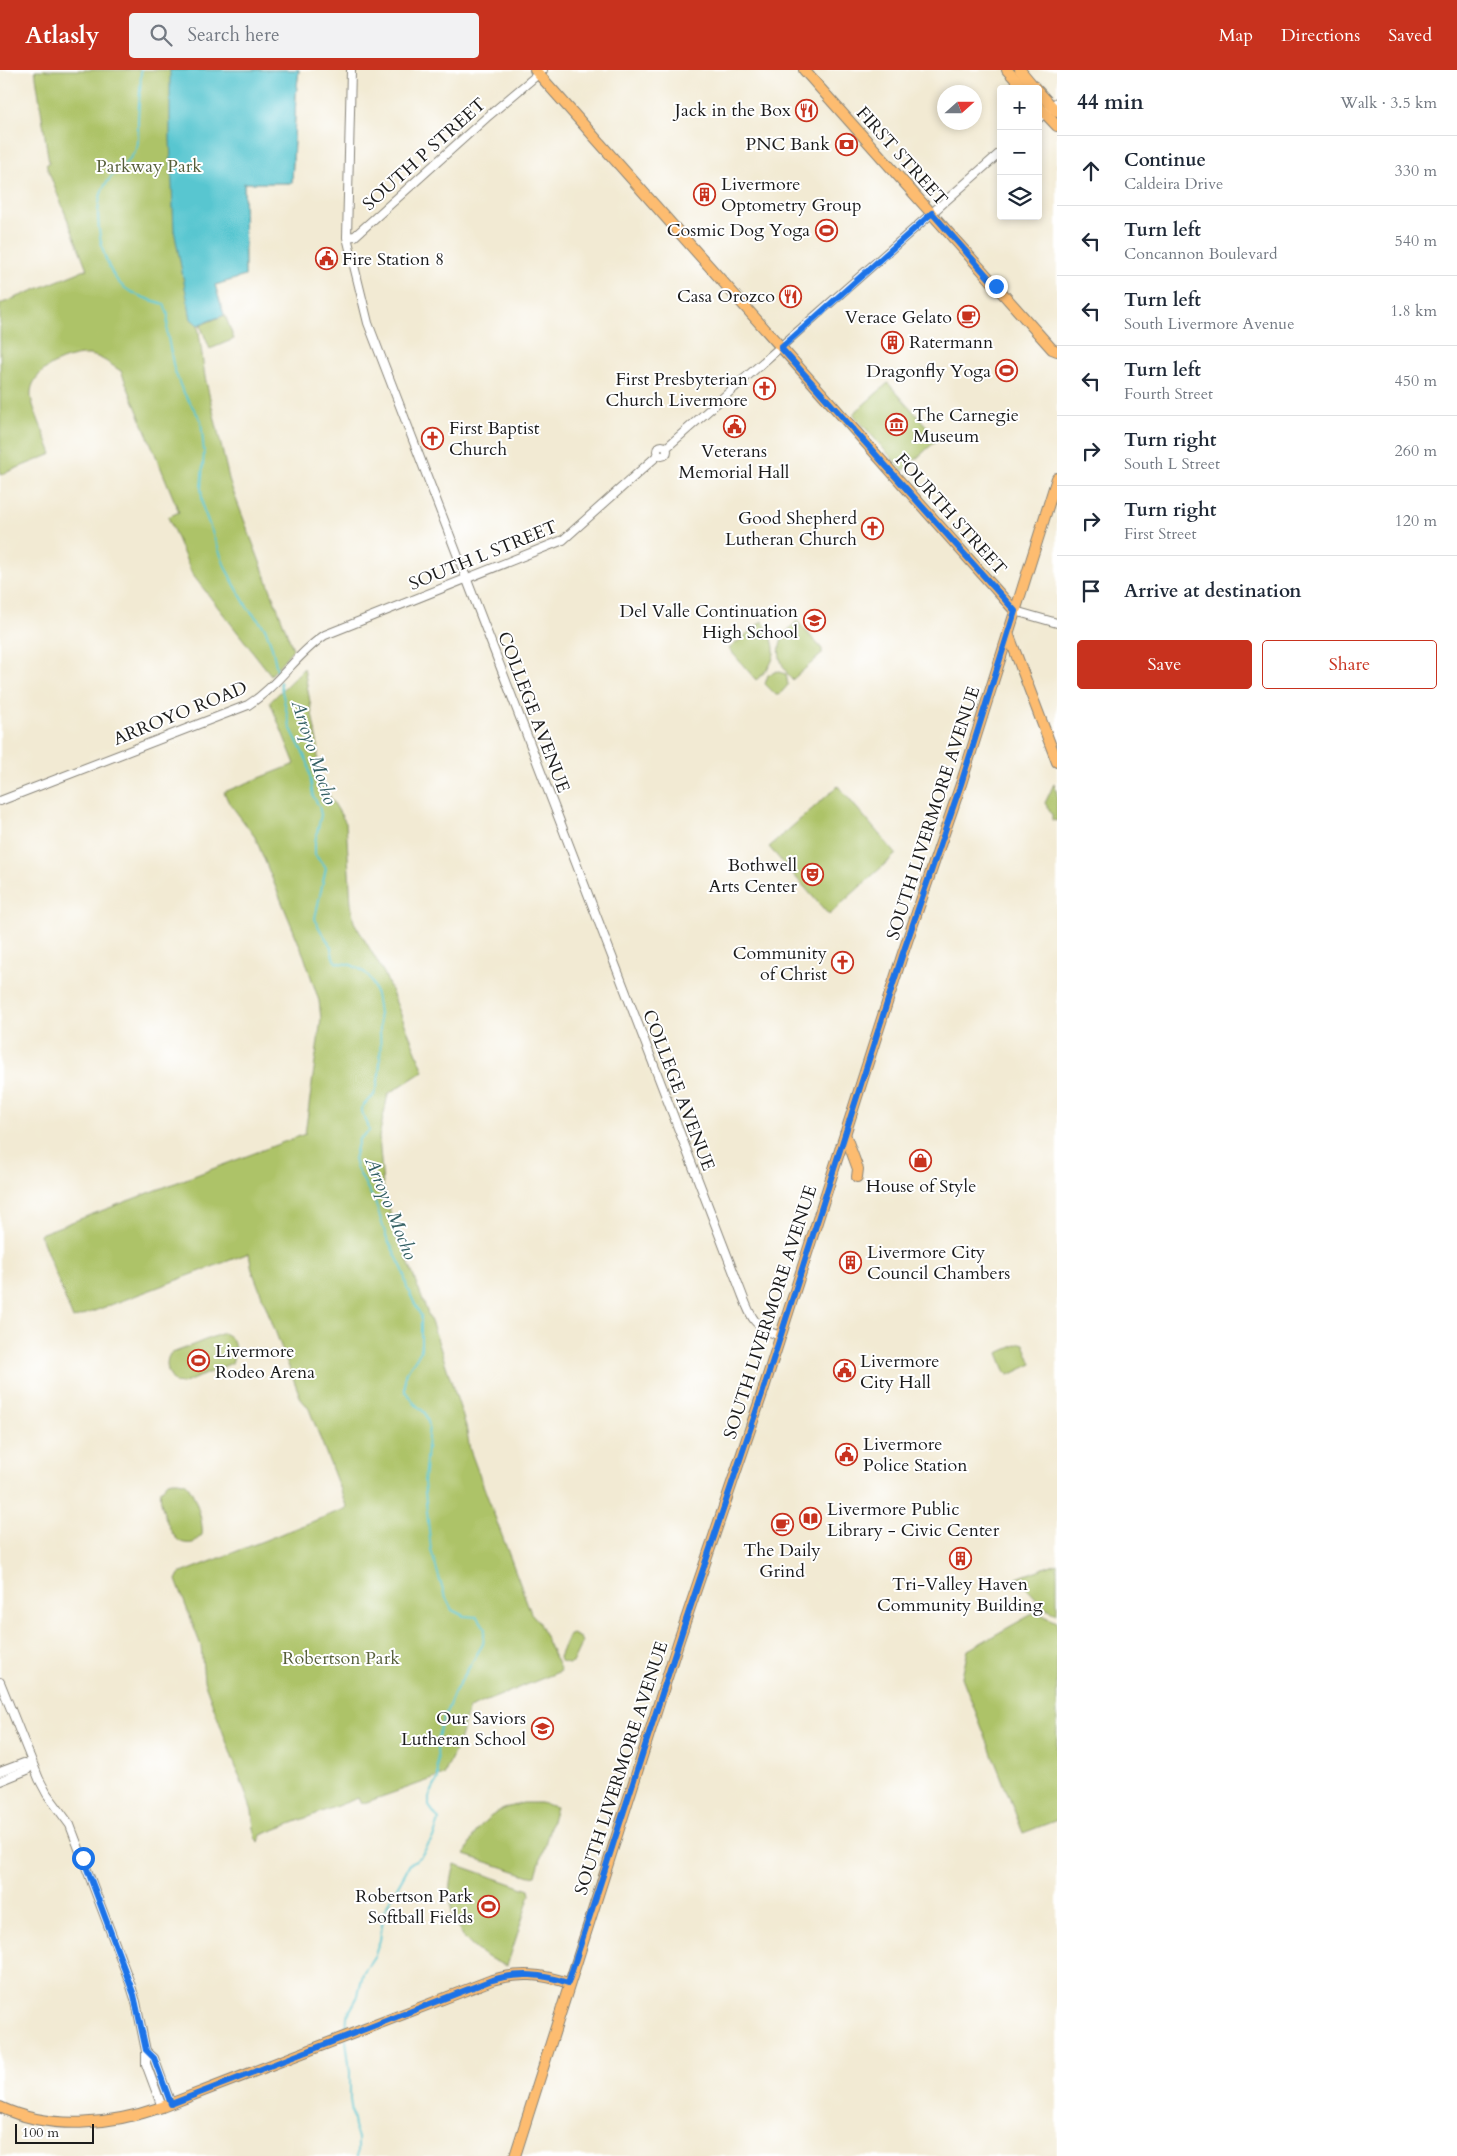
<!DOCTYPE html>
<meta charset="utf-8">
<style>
body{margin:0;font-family:Cardo,serif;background:#f2f2f3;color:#1f2937}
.controls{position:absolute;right:15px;top:15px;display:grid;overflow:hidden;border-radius:5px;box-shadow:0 2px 8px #0003}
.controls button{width:45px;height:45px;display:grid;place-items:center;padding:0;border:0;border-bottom:1px solid #e0e1e3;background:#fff;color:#1f2937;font:25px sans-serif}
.compass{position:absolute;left:937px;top:15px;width:45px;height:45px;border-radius:50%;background:#fff;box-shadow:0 2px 8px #0003;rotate:69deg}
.scale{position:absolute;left:15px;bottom:12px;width:79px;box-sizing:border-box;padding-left:5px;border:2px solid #1c1c1c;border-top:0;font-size:14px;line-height:18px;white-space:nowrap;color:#1c1c1c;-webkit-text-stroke:4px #fff;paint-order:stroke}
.stop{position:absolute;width:15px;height:15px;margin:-11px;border:4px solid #1a73e8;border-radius:50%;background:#fff}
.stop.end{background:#1a73e8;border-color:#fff;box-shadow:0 1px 5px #0008}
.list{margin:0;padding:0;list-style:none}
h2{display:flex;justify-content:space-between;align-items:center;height:65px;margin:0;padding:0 20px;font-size:21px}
h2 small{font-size:16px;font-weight:400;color:#747a83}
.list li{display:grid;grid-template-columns:32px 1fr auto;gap:15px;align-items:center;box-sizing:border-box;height:70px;padding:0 20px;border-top:1px solid #e0e1e3}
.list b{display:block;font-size:19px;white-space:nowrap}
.list p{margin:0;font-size:16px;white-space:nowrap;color:#747a83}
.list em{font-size:16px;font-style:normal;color:#747a83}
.actions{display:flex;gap:10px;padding:15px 20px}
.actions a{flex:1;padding:11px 0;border:1px solid #c8321e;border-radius:5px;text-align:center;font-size:18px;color:#c8321e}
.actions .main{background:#c8321e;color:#fff}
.icon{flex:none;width:28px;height:28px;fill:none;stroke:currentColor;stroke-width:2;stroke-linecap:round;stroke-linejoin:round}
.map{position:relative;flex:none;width:1057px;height:2086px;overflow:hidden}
header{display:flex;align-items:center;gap:30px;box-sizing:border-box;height:70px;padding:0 25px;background:#c8321e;color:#fff}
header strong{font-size:24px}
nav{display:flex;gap:28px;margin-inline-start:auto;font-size:18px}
.search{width:350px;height:45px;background:#f2f2f3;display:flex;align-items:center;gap:12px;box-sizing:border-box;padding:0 18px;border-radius:5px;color:#747a83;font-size:19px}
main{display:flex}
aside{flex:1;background:#fff}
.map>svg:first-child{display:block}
.green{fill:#adc368;stroke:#647042}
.water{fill:#59c6d0;stroke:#3a7176}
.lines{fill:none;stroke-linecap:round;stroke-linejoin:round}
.stream{stroke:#59c6d0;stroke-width:2}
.minor-casing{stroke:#878378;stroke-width:10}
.major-casing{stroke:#878378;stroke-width:12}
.minor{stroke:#fff;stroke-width:8}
.major{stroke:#fdbc70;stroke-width:10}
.route{stroke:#1a73e8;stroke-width:6}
.labels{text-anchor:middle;stroke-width:4;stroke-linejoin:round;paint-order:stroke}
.poi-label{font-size:18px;fill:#1c1c1c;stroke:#fff;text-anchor:end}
.street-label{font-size:18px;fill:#1c1c1c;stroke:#fff}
.park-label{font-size:18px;fill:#565f3a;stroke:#fff}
.water-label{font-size:19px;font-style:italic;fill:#346064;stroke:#fff}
</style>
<header>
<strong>Atlasly</strong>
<div class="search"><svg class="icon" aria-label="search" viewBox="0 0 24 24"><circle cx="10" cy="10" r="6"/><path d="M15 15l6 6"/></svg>Search here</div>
<nav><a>Map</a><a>Directions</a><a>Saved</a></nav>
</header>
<main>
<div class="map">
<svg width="1057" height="2086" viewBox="0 0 1057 2086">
<rect width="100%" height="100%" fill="#fff"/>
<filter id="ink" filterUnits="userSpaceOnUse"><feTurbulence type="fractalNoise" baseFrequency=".02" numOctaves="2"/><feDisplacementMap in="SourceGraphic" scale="10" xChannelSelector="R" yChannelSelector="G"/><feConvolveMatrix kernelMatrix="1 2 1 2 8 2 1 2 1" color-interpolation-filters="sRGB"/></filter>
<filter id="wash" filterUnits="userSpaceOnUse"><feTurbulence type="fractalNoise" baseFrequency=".0096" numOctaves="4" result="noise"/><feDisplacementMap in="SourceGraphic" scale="20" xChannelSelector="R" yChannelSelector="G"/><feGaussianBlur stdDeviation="1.12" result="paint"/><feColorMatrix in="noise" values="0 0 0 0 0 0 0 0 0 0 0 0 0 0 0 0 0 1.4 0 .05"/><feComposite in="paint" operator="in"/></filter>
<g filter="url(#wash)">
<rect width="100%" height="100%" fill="#f2ead3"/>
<g class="green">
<path d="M35,0h264l-3,25 -4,88h-48l1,93 -30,9 9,30 -26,10 7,52 25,106 63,166 -22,26 -79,-101 -24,-57 11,-5 -58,-141c-10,-6 -19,-14 -31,-16 -21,-2 -62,15 -59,42 2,13 16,43 21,57l-52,21v-171l87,-35 -41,-104 3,-2z"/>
<path d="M225,245l9,24 -24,10 -10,-24z"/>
<path d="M888,313l50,56 -35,32 -50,-57z"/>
<path d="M762,551c16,23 18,40 -6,59l-27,-31z"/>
<path d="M797,551l25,28v5l-30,26c-18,-23 -17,-39 5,-59z"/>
<path d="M304,598l14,79 -1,28 29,48 5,81 3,18 30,51 40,98 -36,23 -9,43 4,49 10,36 43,113 30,91 4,24 61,163 7,8 23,50 -92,37 -10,33 -15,34 -83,29 -3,-6 -97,37 -2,7 -4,-4 -3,-27 -48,-130 -3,-35 -25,-66 3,-6 168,-66 -38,-99 -8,-10 -49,-129 -3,-17 -176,66 -33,-85 265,-100 16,-115 -2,-18 -15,-45 -49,-119 -27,-36 -4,-9 71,-28 -25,-62z"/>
<path d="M777,601l9,3 2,11 -9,10h-3l-11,-11 3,-9z"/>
<path d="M1054,714l3,10v27l-5,-1v-6l-7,-11z"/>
<path d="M838,716l58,68 -67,61 -60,-68z"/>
<path d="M223,1263c14,5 13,18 9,30l-50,21 -7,-1c-7,-8 -11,-20 -5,-29z"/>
<path d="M1021,1273l3,1 8,20 -23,11 -3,-2 -8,-20z"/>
<path d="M174,1411c4,0 7,0 11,2 10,8 19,41 17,52l-9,8c-7,1 -13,0 -17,-5 -8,-8 -18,-38 -15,-48l7,-8z"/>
<path d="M1057,1493v51l-11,-5 -29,-31z"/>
<path d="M1036,1542l21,10v198l-34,13 -61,-156 6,-27z"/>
<path d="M572,1564l8,4 2,4 -10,21 -4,1 -8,-3 -1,-4 9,-21z"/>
<path d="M523,1733h17l16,4 -20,68 -6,1 -65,-21c11,-30 26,-45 58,-52z"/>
<path d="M455,1794l74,26 1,5 -23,71c-49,-18 -66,-51 -52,-102z"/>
</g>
<path class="water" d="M170,0h129l-3,25 -4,88h-48l1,93 -30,9 9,30 -26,10 -7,-6 -17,-89 -4,-91z"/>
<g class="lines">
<g class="stream">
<path d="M141,0c0,18 -3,36 -3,54 0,7 1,16 -1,23 -6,16 -23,23 -32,38 -15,24 -4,86 20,103 11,8 25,12 39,16l4,11 -1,18 7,36 8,21 19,30 3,33 -3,35 2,20 23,61 21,38 18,21 7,19 6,28"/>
<path d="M280,612l10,45 18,36 5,33 6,10 2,9 -6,27v13l11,13 -11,50c3,12 10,17 15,27 3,5 1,13 6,17 4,2 8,1 12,2 7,2 18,8 22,14 12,20 14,96 4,117 -4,7 -12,7 -12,15 0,8 7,11 7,21l-10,8 -5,20 2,8 20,37 10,32 17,34 4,18 14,28v35l-16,23v17l9,12 11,10 4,12 -5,57 7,68 13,44 8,16 12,6 14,1 7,11 -2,16 -29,49 -14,35 -3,15 1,36 -9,18v9l10,14 -5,16 -13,20 -11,8 -26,47 -4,29 -5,15 -12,18 -5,23 -11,20 -1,17"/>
<path d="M346,1970l4,32v27l4,28 4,11v18"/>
</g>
</g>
</g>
<g filter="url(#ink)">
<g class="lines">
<defs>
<g id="minor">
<path d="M351,0l-4,167 21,86 374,971c9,24 12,33 38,42"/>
<path d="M1038,49l19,-17"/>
<path d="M347,167l8,-1 131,-118 57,-48"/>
<circle cx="662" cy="381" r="5"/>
<path d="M666,378l335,-296"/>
<path d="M1015,541l42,12"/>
<path d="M0,731l248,-96c30,-19 48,-51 77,-70l238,-95 95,-85"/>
<path d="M0,1612l39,97 8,15 23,31 60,158 6,19 10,49v13l16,43"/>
<path d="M0,1702l24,-9 8,1"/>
<path d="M0,1711l27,-11 5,-6"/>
<path d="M146,1981l8,7 17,46"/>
</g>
<g id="major">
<path d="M535,0l480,541"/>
<path d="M804,0l248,279 5,2"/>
<path d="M1007,0l17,19"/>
<path d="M1020,0l16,19"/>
<path d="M1038,21l19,21"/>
<path d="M1038,36l19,20"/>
<path d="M1008,563l49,129"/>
<path d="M845,1064l13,35 -1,8"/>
<path d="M0,2037c51,24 110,18 162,0l330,-127c27,-8 50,-6 76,3"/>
<path d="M515,2086l164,-516 84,-249 139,-435 59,-172 96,-306"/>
</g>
</defs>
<use href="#minor" class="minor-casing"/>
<use href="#major" class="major-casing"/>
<use href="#minor" class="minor"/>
<use href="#major" class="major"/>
</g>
</g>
<g class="lines" filter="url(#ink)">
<path class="route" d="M83,1788l51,137 12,55 8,8 17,46 321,-124c27,-8 50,-6 76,3l114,-351 81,-241 139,-435 59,-172 54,-173 -234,-263 151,-135 64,73"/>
</g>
<defs>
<symbol id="restaurant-ring" viewBox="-11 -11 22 22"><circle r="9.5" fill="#fff" stroke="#c8321e" stroke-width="1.5"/><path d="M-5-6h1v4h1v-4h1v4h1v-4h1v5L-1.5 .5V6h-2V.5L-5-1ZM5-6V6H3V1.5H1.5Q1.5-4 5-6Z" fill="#c8321e"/></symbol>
<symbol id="bank-ring" viewBox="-11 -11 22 22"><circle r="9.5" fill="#fff" stroke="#c8321e" stroke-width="1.5"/><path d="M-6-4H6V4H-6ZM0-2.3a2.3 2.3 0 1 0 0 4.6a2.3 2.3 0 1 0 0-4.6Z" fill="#c8321e"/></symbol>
<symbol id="building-ring" viewBox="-11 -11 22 22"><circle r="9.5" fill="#fff" stroke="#c8321e" stroke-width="1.5"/><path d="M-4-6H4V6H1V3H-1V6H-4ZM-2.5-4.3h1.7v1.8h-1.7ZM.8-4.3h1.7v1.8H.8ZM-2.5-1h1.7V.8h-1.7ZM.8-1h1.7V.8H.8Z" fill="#c8321e"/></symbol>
<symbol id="stadium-ring" viewBox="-11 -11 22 22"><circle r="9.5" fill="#fff" stroke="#c8321e" stroke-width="1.5"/><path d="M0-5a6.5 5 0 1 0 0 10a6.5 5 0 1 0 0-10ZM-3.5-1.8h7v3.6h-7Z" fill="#c8321e"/></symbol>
<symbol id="civic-ring" viewBox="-11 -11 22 22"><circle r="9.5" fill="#fff" stroke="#c8321e" stroke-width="1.5"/><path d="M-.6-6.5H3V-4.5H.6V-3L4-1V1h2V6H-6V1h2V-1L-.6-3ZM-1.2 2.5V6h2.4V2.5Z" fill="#c8321e"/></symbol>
<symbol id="cafe-ring" viewBox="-11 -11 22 22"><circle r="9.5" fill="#fff" stroke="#c8321e" stroke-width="1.5"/><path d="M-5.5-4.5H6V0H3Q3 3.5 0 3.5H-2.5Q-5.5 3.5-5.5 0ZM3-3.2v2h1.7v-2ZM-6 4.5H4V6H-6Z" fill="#c8321e"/></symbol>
<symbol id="church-ring" viewBox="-11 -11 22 22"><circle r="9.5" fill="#fff" stroke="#c8321e" stroke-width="1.5"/><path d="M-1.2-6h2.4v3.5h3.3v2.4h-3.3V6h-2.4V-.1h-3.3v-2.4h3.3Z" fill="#c8321e"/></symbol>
<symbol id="museum-ring" viewBox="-11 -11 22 22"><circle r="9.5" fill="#fff" stroke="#c8321e" stroke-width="1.5"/><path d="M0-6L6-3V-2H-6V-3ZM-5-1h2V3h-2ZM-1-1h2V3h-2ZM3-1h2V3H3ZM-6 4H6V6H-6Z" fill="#c8321e"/></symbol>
<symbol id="school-ring" viewBox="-11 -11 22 22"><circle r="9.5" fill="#fff" stroke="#c8321e" stroke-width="1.5"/><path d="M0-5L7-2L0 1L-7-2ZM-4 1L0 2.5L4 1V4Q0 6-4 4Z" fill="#c8321e"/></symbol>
<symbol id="theatre-ring" viewBox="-11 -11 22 22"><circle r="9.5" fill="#fff" stroke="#c8321e" stroke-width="1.5"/><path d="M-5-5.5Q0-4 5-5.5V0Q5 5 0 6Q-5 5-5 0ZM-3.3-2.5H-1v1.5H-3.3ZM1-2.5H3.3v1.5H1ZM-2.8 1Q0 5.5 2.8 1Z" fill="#c8321e"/></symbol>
<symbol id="shop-ring" viewBox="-11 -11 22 22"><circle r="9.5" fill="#fff" stroke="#c8321e" stroke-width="1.5"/><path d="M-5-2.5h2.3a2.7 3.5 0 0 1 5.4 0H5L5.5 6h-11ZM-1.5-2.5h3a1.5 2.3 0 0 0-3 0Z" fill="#c8321e"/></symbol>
<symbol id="library-ring" viewBox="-11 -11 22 22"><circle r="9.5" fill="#fff" stroke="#c8321e" stroke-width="1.5"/><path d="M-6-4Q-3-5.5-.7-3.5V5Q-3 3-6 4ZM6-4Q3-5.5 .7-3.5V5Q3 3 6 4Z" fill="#c8321e"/></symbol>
</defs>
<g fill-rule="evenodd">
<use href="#restaurant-ring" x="794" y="28" width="25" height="25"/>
<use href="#bank-ring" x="834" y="62" width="25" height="25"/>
<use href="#building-ring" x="692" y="112" width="25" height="25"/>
<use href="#stadium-ring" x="814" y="148" width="25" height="25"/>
<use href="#civic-ring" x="314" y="176" width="25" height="25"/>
<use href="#restaurant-ring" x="778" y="214" width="25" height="25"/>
<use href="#cafe-ring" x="956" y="234" width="25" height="25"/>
<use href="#building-ring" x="880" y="260" width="25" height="25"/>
<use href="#stadium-ring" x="994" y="288" width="25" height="25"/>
<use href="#church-ring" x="752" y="306" width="25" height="25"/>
<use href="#museum-ring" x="884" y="342" width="25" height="25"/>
<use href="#civic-ring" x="722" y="344" width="25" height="25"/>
<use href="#church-ring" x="420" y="356" width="25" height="25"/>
<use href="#church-ring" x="860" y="446" width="25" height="25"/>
<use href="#school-ring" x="802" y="538" width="25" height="25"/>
<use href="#theatre-ring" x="800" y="792" width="25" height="25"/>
<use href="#church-ring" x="830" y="880" width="25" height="25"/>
<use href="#shop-ring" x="908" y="1078" width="25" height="25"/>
<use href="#building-ring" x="838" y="1180" width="25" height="25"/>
<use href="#stadium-ring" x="186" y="1278" width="25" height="25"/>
<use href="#civic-ring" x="832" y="1288" width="25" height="25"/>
<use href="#civic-ring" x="834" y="1372" width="25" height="25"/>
<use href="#library-ring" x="798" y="1436" width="25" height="25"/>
<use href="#cafe-ring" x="770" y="1442" width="25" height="25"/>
<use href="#building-ring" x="948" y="1476" width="25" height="25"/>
<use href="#school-ring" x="530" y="1646" width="25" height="25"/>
<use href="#stadium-ring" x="476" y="1824" width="25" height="25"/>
</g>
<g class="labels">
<g class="poi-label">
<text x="791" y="46">Jack in the Box</text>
<text x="830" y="80">PNC Bank</text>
<text x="721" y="120" text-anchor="start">Livermore<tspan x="721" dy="21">Optometry Group</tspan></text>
<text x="810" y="166">Cosmic Dog Yoga</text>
<text x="342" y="195" text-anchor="start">Fire Station 8</text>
<text x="775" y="232">Casa Orozco</text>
<text x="952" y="253">Verace Gelato</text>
<text x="909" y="278" text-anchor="start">Ratermann</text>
<text x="991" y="307">Dragonfly Yoga</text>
<text x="748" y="315">First Presbyterian<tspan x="748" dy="21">Church Livermore</tspan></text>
<text x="913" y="351" text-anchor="start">The Carnegie<tspan x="913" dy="21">Museum</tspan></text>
<text x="449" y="364" text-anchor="start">First Baptist<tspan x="449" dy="21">Church</tspan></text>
<text x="734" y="387" text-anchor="middle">Veterans<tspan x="734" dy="21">Memorial Hall</tspan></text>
<text x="857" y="454">Good Shepherd<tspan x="857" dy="21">Lutheran Church</tspan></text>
<text x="798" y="547">Del Valle Continuation<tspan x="798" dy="21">High School</tspan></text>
<text x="797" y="801">Bothwell<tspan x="797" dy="21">Arts Center</tspan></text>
<text x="827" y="889">Community<tspan x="827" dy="21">of Christ</tspan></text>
<text x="921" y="1122" text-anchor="middle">House of Style</text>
<text x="867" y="1188" text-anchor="start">Livermore City<tspan x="867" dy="21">Council Chambers</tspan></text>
<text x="215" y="1287" text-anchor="start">Livermore<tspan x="215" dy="21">Rodeo Arena</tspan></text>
<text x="860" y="1297" text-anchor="start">Livermore<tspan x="860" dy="21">City Hall</tspan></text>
<text x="863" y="1380" text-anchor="start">Livermore<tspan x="863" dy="21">Police Station</tspan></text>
<text x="827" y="1445" text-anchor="start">Livermore Public<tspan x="827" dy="21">Library - Civic Center</tspan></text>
<text x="782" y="1486" text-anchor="middle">The Daily<tspan x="782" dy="21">Grind</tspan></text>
<text x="960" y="1520" text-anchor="middle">Tri-Valley Haven<tspan x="960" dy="21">Community Building</tspan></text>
<text x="526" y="1654">Our Saviors<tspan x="526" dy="21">Lutheran School</tspan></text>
<text x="473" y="1832">Robertson Park<tspan x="473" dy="21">Softball Fields</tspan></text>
</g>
<g class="street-label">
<text transform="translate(424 84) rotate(-42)" y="6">SOUTH P STREET</text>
<text transform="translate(902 86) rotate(48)" y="6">FIRST STREET</text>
<text transform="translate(951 444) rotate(48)" y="6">FOURTH STREET</text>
<text transform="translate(483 485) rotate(-22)" y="6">SOUTH L STREET</text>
<text transform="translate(534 642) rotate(69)" y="6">COLLEGE AVENUE</text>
<text transform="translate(180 643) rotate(-22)" y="6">ARROYO ROAD</text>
<text transform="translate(933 743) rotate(-72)" y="6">SOUTH LIVERMORE AVENUE</text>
<text transform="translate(679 1020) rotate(69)" y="6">COLLEGE AVENUE</text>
<text transform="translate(770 1242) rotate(-72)" y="6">SOUTH LIVERMORE AVENUE</text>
<text transform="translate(621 1698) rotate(-72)" y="6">SOUTH LIVERMORE AVENUE</text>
</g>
<g class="park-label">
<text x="149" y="102">Parkway Park</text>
<text x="341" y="1594">Robertson Park</text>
</g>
<g class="water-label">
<text transform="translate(315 682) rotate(72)" y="7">Arroyo Mocho</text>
<text transform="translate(392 1138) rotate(68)" y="7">Arroyo Mocho</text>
</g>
</g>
</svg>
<div class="controls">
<button>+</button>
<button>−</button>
<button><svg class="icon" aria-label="layers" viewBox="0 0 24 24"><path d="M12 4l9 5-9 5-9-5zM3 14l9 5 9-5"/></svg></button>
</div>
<svg class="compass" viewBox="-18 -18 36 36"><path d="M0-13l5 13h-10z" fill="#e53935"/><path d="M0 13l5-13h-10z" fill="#747a83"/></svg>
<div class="scale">100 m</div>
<div class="stop" style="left:83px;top:1788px"></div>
<div class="stop end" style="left:996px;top:216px"></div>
</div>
<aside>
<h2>44 min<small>Walk · 3.5 km</small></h2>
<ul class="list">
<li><svg class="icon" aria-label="ahead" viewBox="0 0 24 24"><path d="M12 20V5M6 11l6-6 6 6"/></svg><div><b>Continue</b><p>Caldeira Drive</p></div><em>330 m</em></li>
<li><svg class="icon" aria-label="left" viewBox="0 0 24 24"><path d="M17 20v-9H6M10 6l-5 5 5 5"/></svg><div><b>Turn left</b><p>Concannon Boulevard</p></div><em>540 m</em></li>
<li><svg class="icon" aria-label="left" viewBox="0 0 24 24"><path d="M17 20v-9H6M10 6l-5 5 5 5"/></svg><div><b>Turn left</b><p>South Livermore Avenue</p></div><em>1.8 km</em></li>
<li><svg class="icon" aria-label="left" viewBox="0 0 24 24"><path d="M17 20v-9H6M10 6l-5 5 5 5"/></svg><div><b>Turn left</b><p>Fourth Street</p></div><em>450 m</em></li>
<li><svg class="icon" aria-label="right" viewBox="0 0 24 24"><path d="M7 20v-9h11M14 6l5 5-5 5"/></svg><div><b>Turn right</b><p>South L Street</p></div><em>260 m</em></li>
<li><svg class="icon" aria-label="right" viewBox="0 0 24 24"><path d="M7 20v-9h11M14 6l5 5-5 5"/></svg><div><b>Turn right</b><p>First Street</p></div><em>120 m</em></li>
<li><svg class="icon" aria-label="arrive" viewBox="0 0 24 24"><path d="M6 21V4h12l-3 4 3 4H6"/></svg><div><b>Arrive at destination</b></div></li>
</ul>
<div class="actions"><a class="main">Save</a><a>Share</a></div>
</aside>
</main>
